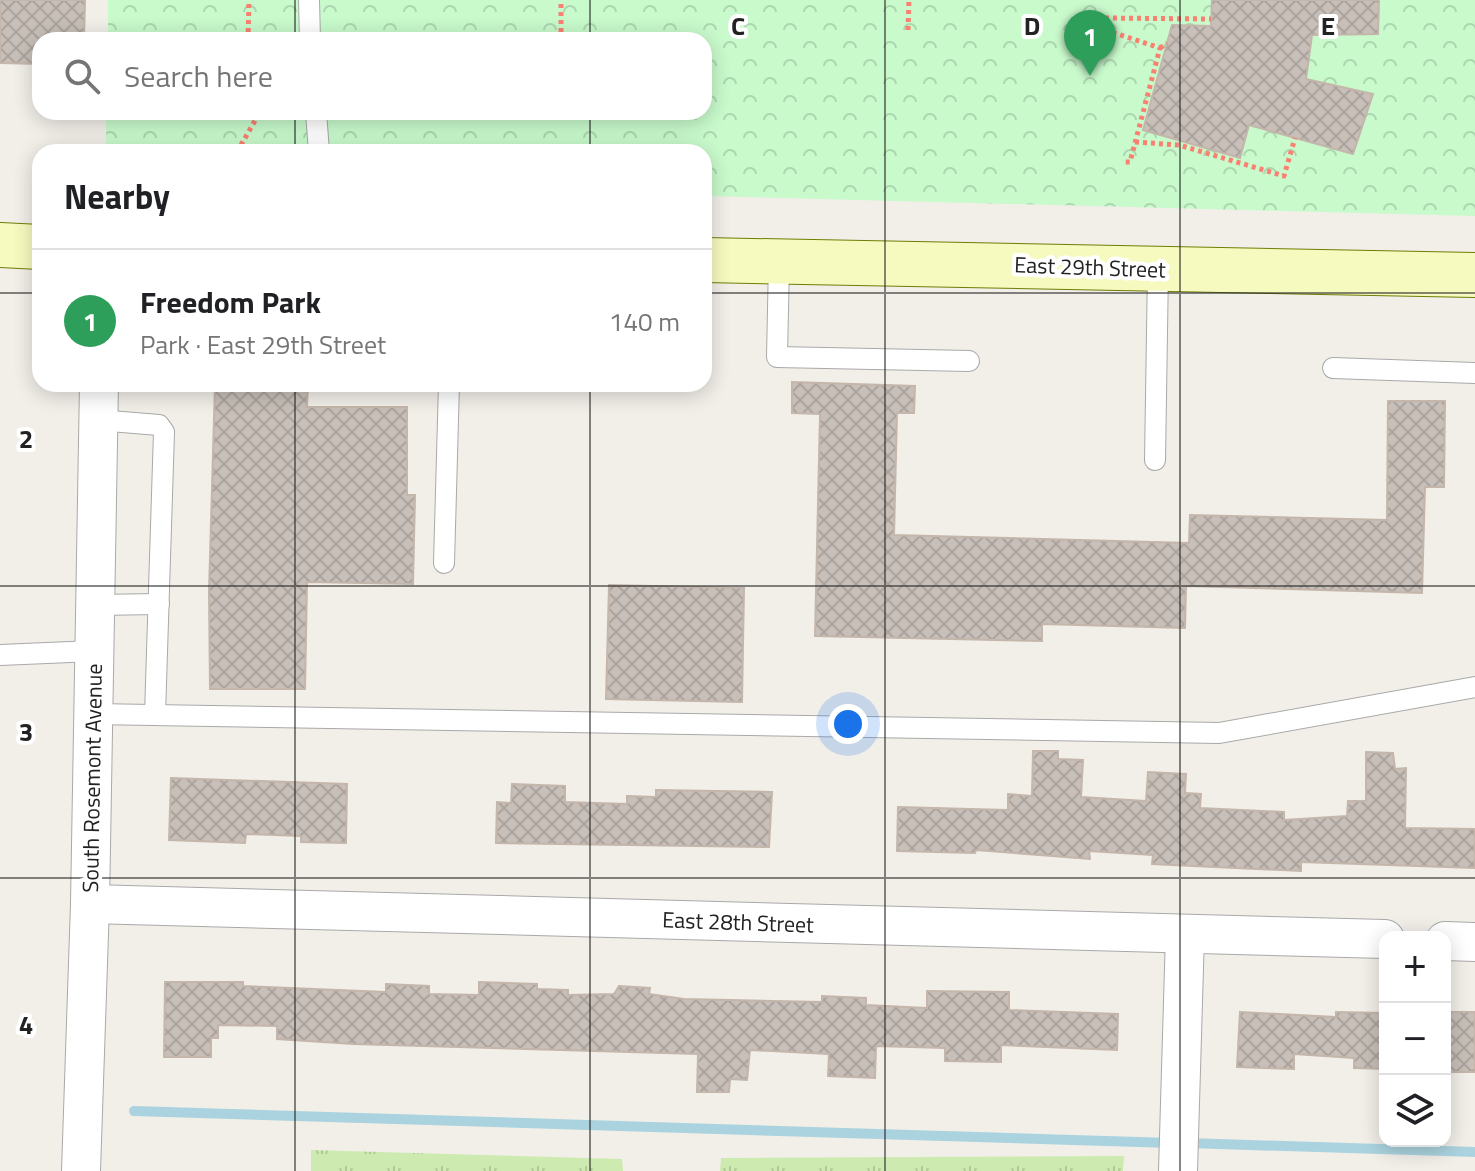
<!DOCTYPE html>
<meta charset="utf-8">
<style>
body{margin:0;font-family:"Titillium Web",sans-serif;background:#f6f6f6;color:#202124}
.controls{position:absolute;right:24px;bottom:24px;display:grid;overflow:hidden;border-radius:16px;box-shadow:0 4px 20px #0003}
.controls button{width:72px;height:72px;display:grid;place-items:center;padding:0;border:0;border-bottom:2px solid #e0e0e0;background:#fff;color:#202124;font:40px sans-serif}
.you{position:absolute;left:848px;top:724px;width:28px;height:28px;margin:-20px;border:6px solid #fff;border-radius:50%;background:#1a73e8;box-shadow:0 0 0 12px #1a73e833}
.badge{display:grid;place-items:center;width:52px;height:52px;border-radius:50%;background:#d40000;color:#fff;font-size:26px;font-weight:700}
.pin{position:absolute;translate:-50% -66px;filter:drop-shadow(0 2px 4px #0008)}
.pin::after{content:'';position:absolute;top:42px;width:28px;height:24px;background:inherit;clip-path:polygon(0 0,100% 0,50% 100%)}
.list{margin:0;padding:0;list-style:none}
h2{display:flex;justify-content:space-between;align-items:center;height:104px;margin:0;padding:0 32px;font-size:34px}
h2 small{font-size:26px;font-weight:400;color:#757577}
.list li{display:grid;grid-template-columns:52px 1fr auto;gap:24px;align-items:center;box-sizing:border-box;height:144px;padding:0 32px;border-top:2px solid #e0e0e0}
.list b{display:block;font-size:30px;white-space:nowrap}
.list p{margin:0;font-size:26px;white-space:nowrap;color:#757577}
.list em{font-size:26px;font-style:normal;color:#757577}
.icon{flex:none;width:44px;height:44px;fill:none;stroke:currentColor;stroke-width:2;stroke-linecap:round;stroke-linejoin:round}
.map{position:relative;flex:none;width:1475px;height:1171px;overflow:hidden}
.search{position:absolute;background:#fff;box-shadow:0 4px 20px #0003;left:32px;top:32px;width:680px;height:88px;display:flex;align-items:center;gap:20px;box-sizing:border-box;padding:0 28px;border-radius:24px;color:#757577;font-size:30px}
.panel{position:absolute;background:#fff;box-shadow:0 4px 20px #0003;left:32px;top:144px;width:680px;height:248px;border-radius:24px}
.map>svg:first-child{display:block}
.grass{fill:url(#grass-tufts)}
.park{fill:url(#park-crowns)}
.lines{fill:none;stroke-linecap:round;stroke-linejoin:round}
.stream{stroke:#aad3df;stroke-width:10}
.building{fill:url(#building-cross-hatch);stroke:#c4b6ab;stroke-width:2}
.lane-casing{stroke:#a9a9a9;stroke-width:22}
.street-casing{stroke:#a9a9a9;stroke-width:40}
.secondary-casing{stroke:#707d05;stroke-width:46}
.path{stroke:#fa8072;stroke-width:5;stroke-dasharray:4 4;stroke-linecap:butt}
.lane{stroke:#fff;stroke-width:20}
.street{stroke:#fff;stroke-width:38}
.secondary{stroke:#f7fabf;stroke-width:44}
.grid{fill:none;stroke:#222;stroke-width:2;stroke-opacity:0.55}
.labels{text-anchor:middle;stroke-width:8;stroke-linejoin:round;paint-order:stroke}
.street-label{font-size:22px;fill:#222;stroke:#fff}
.grid-label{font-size:26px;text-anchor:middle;font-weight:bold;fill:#222;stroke:#fff;stroke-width:8;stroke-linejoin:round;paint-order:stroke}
</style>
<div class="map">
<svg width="1475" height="1171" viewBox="0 0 1475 1171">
<defs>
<pattern id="grass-tufts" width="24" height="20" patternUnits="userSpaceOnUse" patternTransform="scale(2)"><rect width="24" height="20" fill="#cdebb0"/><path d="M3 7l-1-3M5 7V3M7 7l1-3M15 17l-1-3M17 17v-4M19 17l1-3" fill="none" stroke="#b0c997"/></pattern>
<pattern id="park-crowns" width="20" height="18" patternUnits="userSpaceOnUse" patternTransform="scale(2)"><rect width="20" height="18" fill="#c8facc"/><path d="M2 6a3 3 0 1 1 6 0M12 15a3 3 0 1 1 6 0" fill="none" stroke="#acd6af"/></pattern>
<pattern id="building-cross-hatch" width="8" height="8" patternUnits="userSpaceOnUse" patternTransform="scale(2)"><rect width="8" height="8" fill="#c7bfb8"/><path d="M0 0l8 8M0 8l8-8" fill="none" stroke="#aba49e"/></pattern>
</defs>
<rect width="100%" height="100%" fill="#f2efe9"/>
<g class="grass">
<path d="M311,1150l311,9 1,12h-312z"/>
<path d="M1124,1156l-1,15h-403l1,-13z"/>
</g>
<path class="park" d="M108,0h1367v216l-771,-20v-44h-598v-40h598v-72h-596z"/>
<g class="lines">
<g class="stream">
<path d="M134,1111l1037,32"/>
<path d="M1187,1143l288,9"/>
</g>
</g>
<g class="building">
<path d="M0,0h85l-1,40h-44v24l-40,-1z"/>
<path d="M1212,0h167l-1,34 -66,1 -6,44 67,15 -20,60 -104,-29 -9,33 -97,-28 29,-105 39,1z"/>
<path d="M792,382l123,4 -1,27h-17l-3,122 295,8 1,-28 197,5 1,-119h57l-1,86h-19l-3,106 -236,-7 -1,42 -143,-4v17l-227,-5 5,-222 -28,-1z"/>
<path d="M215,384h93l-1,23h100v88h8l-2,89 -106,-2 -2,107h-95l-1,-98z"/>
<path d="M609,585l135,3 -2,114 -136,-3z"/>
<path d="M1033,751h25v8l25,1 -2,37 65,4 2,-29 38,2 -1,19 16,1 -1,14 84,4v8l63,-4 1,-15h18v-49l27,1 2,16 11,-1 -1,60 70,1v39l-174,-6v9l-149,-7 1,-9 -64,-4 1,8 -114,-9 -1,3 -78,-2 1,-44 110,3v-16l24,2z"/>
<path d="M171,778l176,6 -1,59 -45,-1v-6l-55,-2 -1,9 -76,-3z"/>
<path d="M512,784l53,2v16l62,2v-8l29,1v-7l116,2 -3,55 -273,-4 1,-41 14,1z"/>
<path d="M165,982h78v4l143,6v-8l43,2v8l50,1v-13l58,2v5l31,1v5l46,-1 5,-8 31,2 -1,6 35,5 138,3v-6l44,2v7l61,3v-17l82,1v18l109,4 -1,36 -116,-5v17l-56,-1v-13l-69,-2 -1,32 -47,-2 1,-22 -79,-4 -3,30 -17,-1 -1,13h-32l1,-38 -345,-10 -76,-5v-13l-59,-1v13h-7v19h-47z"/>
<path d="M1240,1012l96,5v-5l49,1v56l-31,-1v-10l-60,-4v15l-57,-2z"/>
<rect x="1446" y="1012" width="29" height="60"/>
</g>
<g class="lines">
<defs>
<g id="lane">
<path d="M309,0l1,40"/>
<path d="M316,112l3,40"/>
<path d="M779,262l-2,95 192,4"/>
<path d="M1333,368l142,5"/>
<path d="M98,420l61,5 5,7 -9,283"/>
<path d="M1155,460l3,-191"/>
<path d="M444,563l5,-179"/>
<path d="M95,605l64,-1"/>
<path d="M0,655l94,-4"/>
<path d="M93,714l1126,19 256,-46"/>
</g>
<g id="street">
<path d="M90,904l1295,35"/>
<path d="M1445,941l30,1"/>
<path d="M81,1171l9,-267 9,-520"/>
<path d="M1178,1171l7,-237"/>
</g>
<g id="secondary">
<path d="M0,245l40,2"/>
<path d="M704,260l771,15"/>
</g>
</defs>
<use href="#lane" class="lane-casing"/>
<use href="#street" class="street-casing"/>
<use href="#secondary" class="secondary-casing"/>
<g class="path">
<path d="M1105,18l106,1"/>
<path d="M908,30l1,-30"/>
<path d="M1105,30l55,18 -30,114h-8"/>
<path d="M248,40l1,-40"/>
<path d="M561,40v-40"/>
<path d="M1160,48l7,-5"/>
<path d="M1135,142l44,3 105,31 11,-38"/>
<path d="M237,152l23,-40"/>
</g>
<use href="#lane" class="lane"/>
<use href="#street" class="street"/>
<use href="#secondary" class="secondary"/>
</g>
<path class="grid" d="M295,0v40M590,0v40M885,0v1171M1180,0v1171M295,112v40M590,112v40M0,293h40M704,293h771M295,384v787M590,384v787M0,586h1475M0,878h1475"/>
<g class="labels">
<g class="street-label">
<text transform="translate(1090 267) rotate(2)" y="8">East 29th Street</text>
<text transform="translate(92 778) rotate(-89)" y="8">South Rosemont Avenue</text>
<text transform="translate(738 922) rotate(2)" y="8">East 28th Street</text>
</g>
</g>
<g class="grid-label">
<text x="738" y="35">C</text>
<text x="1032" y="35">D</text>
<text x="1328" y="35">E</text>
<text x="26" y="448">2</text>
<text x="26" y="741">3</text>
<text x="26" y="1034">4</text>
</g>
</svg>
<div class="controls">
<button>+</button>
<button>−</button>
<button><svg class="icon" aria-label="layers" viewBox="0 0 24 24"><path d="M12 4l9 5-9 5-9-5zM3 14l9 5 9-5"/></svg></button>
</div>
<div class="you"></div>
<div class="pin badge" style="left:1090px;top:76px;background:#2e9e5b">1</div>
<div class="search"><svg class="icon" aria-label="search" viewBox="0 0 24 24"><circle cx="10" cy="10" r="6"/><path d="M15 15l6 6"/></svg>Search here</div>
<section class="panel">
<h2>Nearby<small></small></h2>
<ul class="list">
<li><span class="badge" style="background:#2e9e5b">1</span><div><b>Freedom Park</b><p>Park · East 29th Street</p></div><em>140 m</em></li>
</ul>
</section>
</div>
